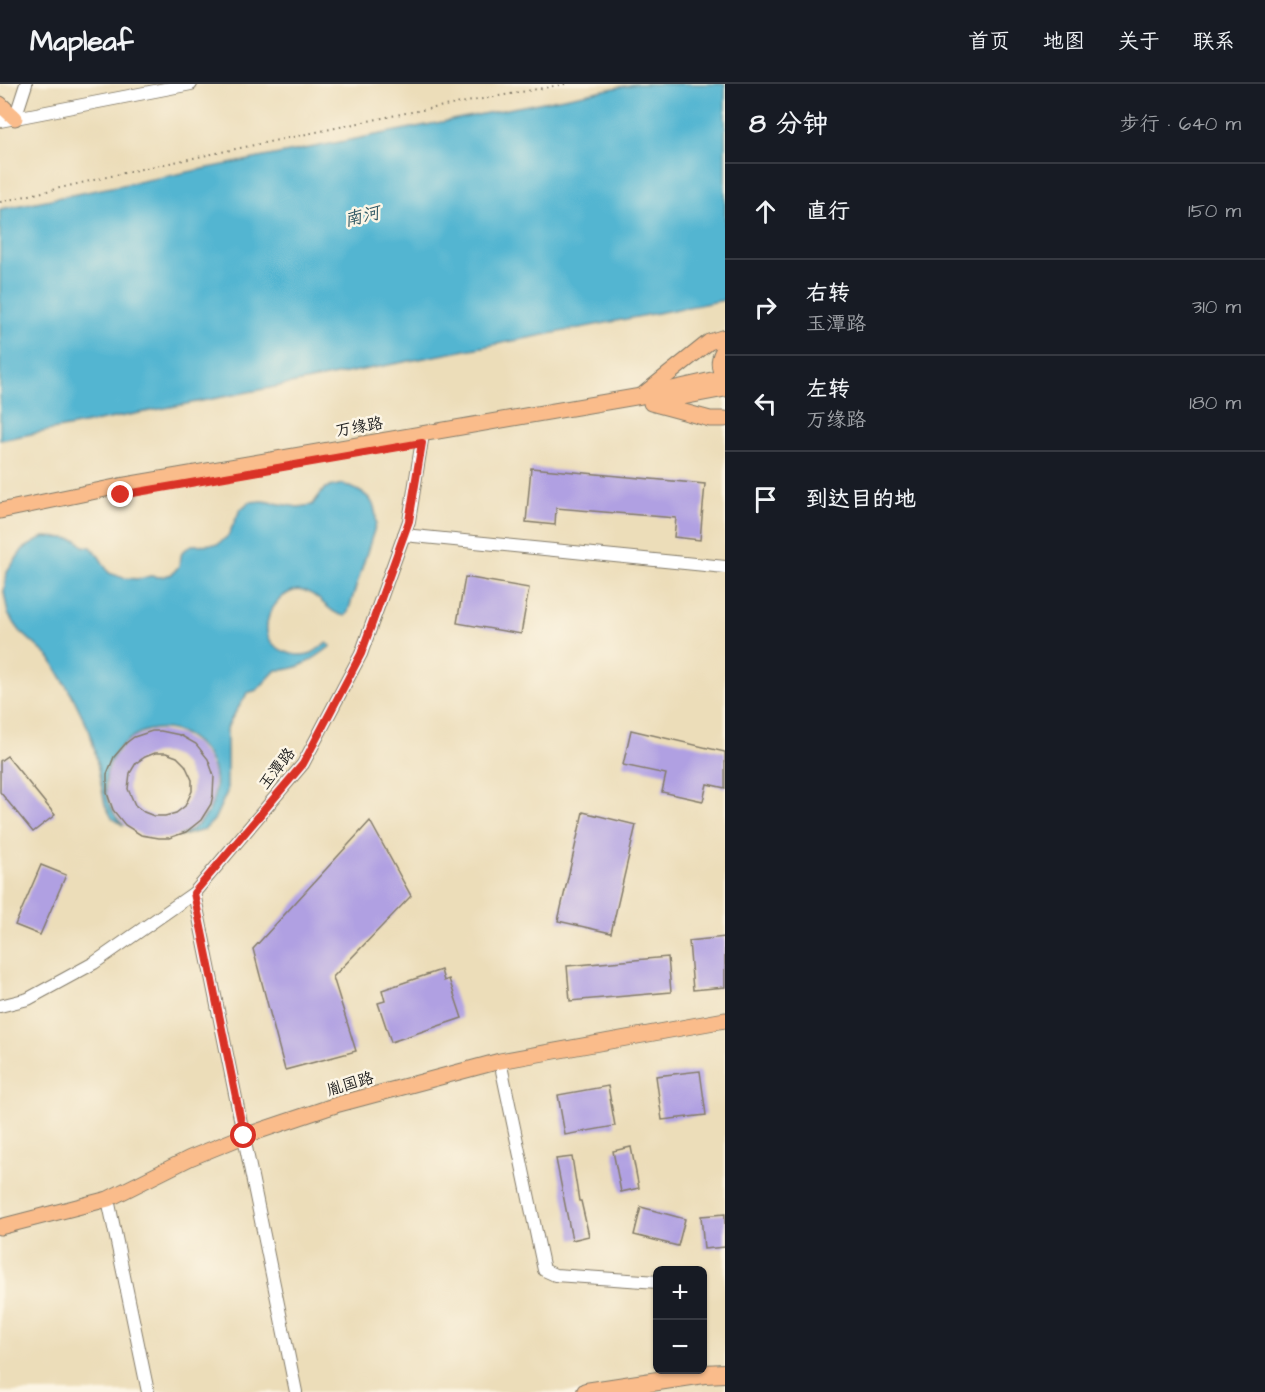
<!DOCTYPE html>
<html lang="zh">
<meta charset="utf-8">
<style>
body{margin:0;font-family:"Architects Daughter","LXGW WenKai TC",sans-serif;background:#20242c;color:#f1f3f6}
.controls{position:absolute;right:18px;bottom:18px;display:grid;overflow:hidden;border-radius:9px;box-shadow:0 2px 4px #0004}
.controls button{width:54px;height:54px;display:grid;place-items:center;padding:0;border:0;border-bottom:2px solid #363941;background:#171b24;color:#f1f3f6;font:30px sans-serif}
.stop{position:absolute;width:18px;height:18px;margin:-14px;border:4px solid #d93025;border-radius:50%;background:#fff}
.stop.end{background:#d93025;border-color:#fff;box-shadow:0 2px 6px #0008}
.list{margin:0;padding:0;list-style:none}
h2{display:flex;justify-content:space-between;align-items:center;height:78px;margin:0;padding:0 24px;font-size:26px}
h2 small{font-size:20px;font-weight:400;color:#9ea1a6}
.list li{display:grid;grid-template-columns:39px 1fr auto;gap:18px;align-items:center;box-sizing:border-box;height:96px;padding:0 24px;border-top:2px solid #363941}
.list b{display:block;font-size:22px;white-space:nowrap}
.list p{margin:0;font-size:20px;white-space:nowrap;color:#9ea1a6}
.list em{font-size:20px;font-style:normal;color:#9ea1a6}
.icon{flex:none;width:33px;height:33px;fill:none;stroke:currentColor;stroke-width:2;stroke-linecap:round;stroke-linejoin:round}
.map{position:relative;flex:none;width:725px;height:1308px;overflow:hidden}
header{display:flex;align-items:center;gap:36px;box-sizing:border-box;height:84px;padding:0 30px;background:#171b24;border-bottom:2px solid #363941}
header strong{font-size:28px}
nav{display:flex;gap:33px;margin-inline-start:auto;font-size:21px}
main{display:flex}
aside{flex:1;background:#171b24}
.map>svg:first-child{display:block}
.water{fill:#52b5d1;stroke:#376876;stroke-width:1.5}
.building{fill:#b0a0e2;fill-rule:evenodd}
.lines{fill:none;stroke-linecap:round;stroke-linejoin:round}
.minor-casing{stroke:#847c6a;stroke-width:14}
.major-casing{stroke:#847c6a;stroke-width:17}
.highway-casing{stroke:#847c6a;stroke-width:20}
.path{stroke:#847c6a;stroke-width:2;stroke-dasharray:1.5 4.5;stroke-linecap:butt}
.minor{stroke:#fff;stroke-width:12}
.major{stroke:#fabc8b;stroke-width:15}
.highway{stroke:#fabc8b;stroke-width:18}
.route{stroke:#d93025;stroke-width:8}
.labels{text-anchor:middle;stroke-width:5;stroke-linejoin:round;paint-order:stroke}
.street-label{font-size:16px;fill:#1c1c1c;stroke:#fcf5e5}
.water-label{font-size:18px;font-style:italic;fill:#325964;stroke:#fcf5e5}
</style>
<header>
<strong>Mapleaf</strong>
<nav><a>首页</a><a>地图</a><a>关于</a><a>联系</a></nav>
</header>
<main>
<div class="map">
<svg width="725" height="1308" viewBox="0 0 725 1308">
<rect width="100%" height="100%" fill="#fcf5e5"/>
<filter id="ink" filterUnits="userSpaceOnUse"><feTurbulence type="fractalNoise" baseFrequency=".0167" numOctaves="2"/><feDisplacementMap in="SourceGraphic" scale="12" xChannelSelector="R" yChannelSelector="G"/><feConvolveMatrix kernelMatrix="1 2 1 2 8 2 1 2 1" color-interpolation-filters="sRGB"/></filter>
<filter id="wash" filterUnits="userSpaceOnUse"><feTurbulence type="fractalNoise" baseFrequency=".008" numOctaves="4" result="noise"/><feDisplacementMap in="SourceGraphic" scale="24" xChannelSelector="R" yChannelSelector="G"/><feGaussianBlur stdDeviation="1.35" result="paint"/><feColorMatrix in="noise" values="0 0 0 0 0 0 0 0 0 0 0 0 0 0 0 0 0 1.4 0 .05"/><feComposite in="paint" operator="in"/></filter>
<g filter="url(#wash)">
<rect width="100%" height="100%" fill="#ecddb9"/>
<g class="water">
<path d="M635,0h90v216l-725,140v-231z"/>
<path d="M343,400c23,9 34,14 33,40l-28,88 -3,4c-19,-2 -30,-31 -52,-25 -15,5 -28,24 -26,40 2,19 29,28 45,22 5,-3 10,-7 15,-10l4,3c-17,13 -33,25 -55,24l-19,20 -10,3c-5,12 -17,24 -20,36v63l-13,28 -10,10 -26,7c21,-9 36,-25 37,-48 2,-16 -4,-31 -14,-42 -52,-54 -132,23 -77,79l-12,-8 -7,-13 -10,-53 -5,-20 -16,-33 -24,-41 -30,-27 -12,-17 -4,-22 3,-20 16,-23 21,-12 20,1 13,2 6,6 8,1 7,8 11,18 15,5 16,1 10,-3 11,1 11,-3 7,-8 3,-14 10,-7 26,-1 10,-8 12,-26 9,-8 14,-1 35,6 14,-2 13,-17z"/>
</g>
<g id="blocks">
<g class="building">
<path d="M531,384l174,16 -5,56 -26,-3 2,-19 -120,-10 -1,17 -29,-3z"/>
<path d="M465,493l64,11 -8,46 -64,-11z"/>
<path d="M631,646l94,22v36l-18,-4 -4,17 -41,-9 4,-18 -43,-9z"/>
<path d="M152,647h9l19,4 16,9 12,15 6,17 -1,19 -2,9 -10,16 -15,12 -17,6h-10l-18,-3 -16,-10 -12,-15 -6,-17v-19l7,-17 12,-14 8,-6zM155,669h11l11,4 8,8 7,15v11l-7,15 -9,7 -11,3h-11l-10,-4 -9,-7 -7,-16 2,-16 6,-10 9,-6z"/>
<path d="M7,672l48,59 -22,17 -33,-40v-31z"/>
<path d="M583,728l53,13 -25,108 -53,-12z"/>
<path d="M370,737l41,75 -78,81 23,74 -71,19 -32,-121z"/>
<path d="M41,781l25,10 -26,60 -25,-10z"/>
<path d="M725,853v50l-32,3 -4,-49z"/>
<path d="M668,873l3,35 -101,9 -3,-35z"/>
<path d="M441,886l3,11 5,-2 13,39 -71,24 -13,-39 7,-2 -3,-11z"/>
<path d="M700,987l6,44 -44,5 -6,-44z"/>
<path d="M608,1002l7,40 -50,9 -7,-40z"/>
<path d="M631,1063l8,41 -18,4 -8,-41z"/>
<path d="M572,1073l7,44h2l8,35 -17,4 -16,-81z"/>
<path d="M641,1123l44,12 -7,27 -44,-11z"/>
<path d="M725,1130v33l-21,2 -3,-33z"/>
</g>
</g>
</g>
<g filter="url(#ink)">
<use href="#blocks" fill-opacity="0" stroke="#847c6a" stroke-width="1.5"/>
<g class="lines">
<defs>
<g id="minor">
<path d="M15,34l11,-34"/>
<path d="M0,37l191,-37"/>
<path d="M404,451l321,32"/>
<path d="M194,809l102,499"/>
<path d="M0,922l28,-7 66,-36 100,-70 109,-129 58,-110 48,-133 14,-87"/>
<path d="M500,977l44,209 11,5 103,7"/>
<path d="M108,1115l40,193"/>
</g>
<g id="major">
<path d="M0,20l15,14"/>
<path d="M724,293c-7,-10 -6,-20 1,-29"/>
<path d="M645,309l64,-51 16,-5"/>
<path d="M667,316l58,-11"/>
<path d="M651,319l59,16h15"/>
<path d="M0,427l120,-25 521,-90 84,-19"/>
<path d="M0,1143l108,-28 82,-41 54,-22 95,-32 161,-43 225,-41"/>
</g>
<path id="highway" d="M586,1308l118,-18 21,-1"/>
</defs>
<use href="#minor" class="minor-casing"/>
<use href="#major" class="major-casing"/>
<use href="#highway" class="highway-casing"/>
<path class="path" d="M0,118l141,-33 265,-56 159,-29"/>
<use href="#minor" class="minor"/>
<use href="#major" class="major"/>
<use href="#highway" class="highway"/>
</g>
</g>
<g class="lines" filter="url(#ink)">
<path class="route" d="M121,411l301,-52 -13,78 -48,133 -58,110 -109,129 50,243"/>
</g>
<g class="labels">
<g class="street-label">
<text transform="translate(359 342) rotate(-10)" y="6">万缘路</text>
<text transform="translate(276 684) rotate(-52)" y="6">玉潭路</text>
<text transform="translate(350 999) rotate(-16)" y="6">胤国路</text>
</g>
<g class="water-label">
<text transform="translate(362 132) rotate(-13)" y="6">南河</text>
</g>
</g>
</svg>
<div class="controls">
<button>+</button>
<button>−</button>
</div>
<div class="stop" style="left:244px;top:1052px"></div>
<div class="stop end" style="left:121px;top:411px"></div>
</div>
<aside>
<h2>8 分钟<small>步行 · 640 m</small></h2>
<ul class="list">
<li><svg class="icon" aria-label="ahead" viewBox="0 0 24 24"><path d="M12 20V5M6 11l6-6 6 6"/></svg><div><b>直行</b></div><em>150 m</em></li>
<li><svg class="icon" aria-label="right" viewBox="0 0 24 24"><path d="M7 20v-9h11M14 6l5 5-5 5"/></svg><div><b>右转</b><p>玉潭路</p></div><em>310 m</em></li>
<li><svg class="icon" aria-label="left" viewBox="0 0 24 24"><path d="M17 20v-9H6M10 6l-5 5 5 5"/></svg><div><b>左转</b><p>万缘路</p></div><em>180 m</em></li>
<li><svg class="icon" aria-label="arrive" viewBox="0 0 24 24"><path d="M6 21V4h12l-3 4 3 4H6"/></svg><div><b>到达目的地</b></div></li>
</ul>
</aside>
</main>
